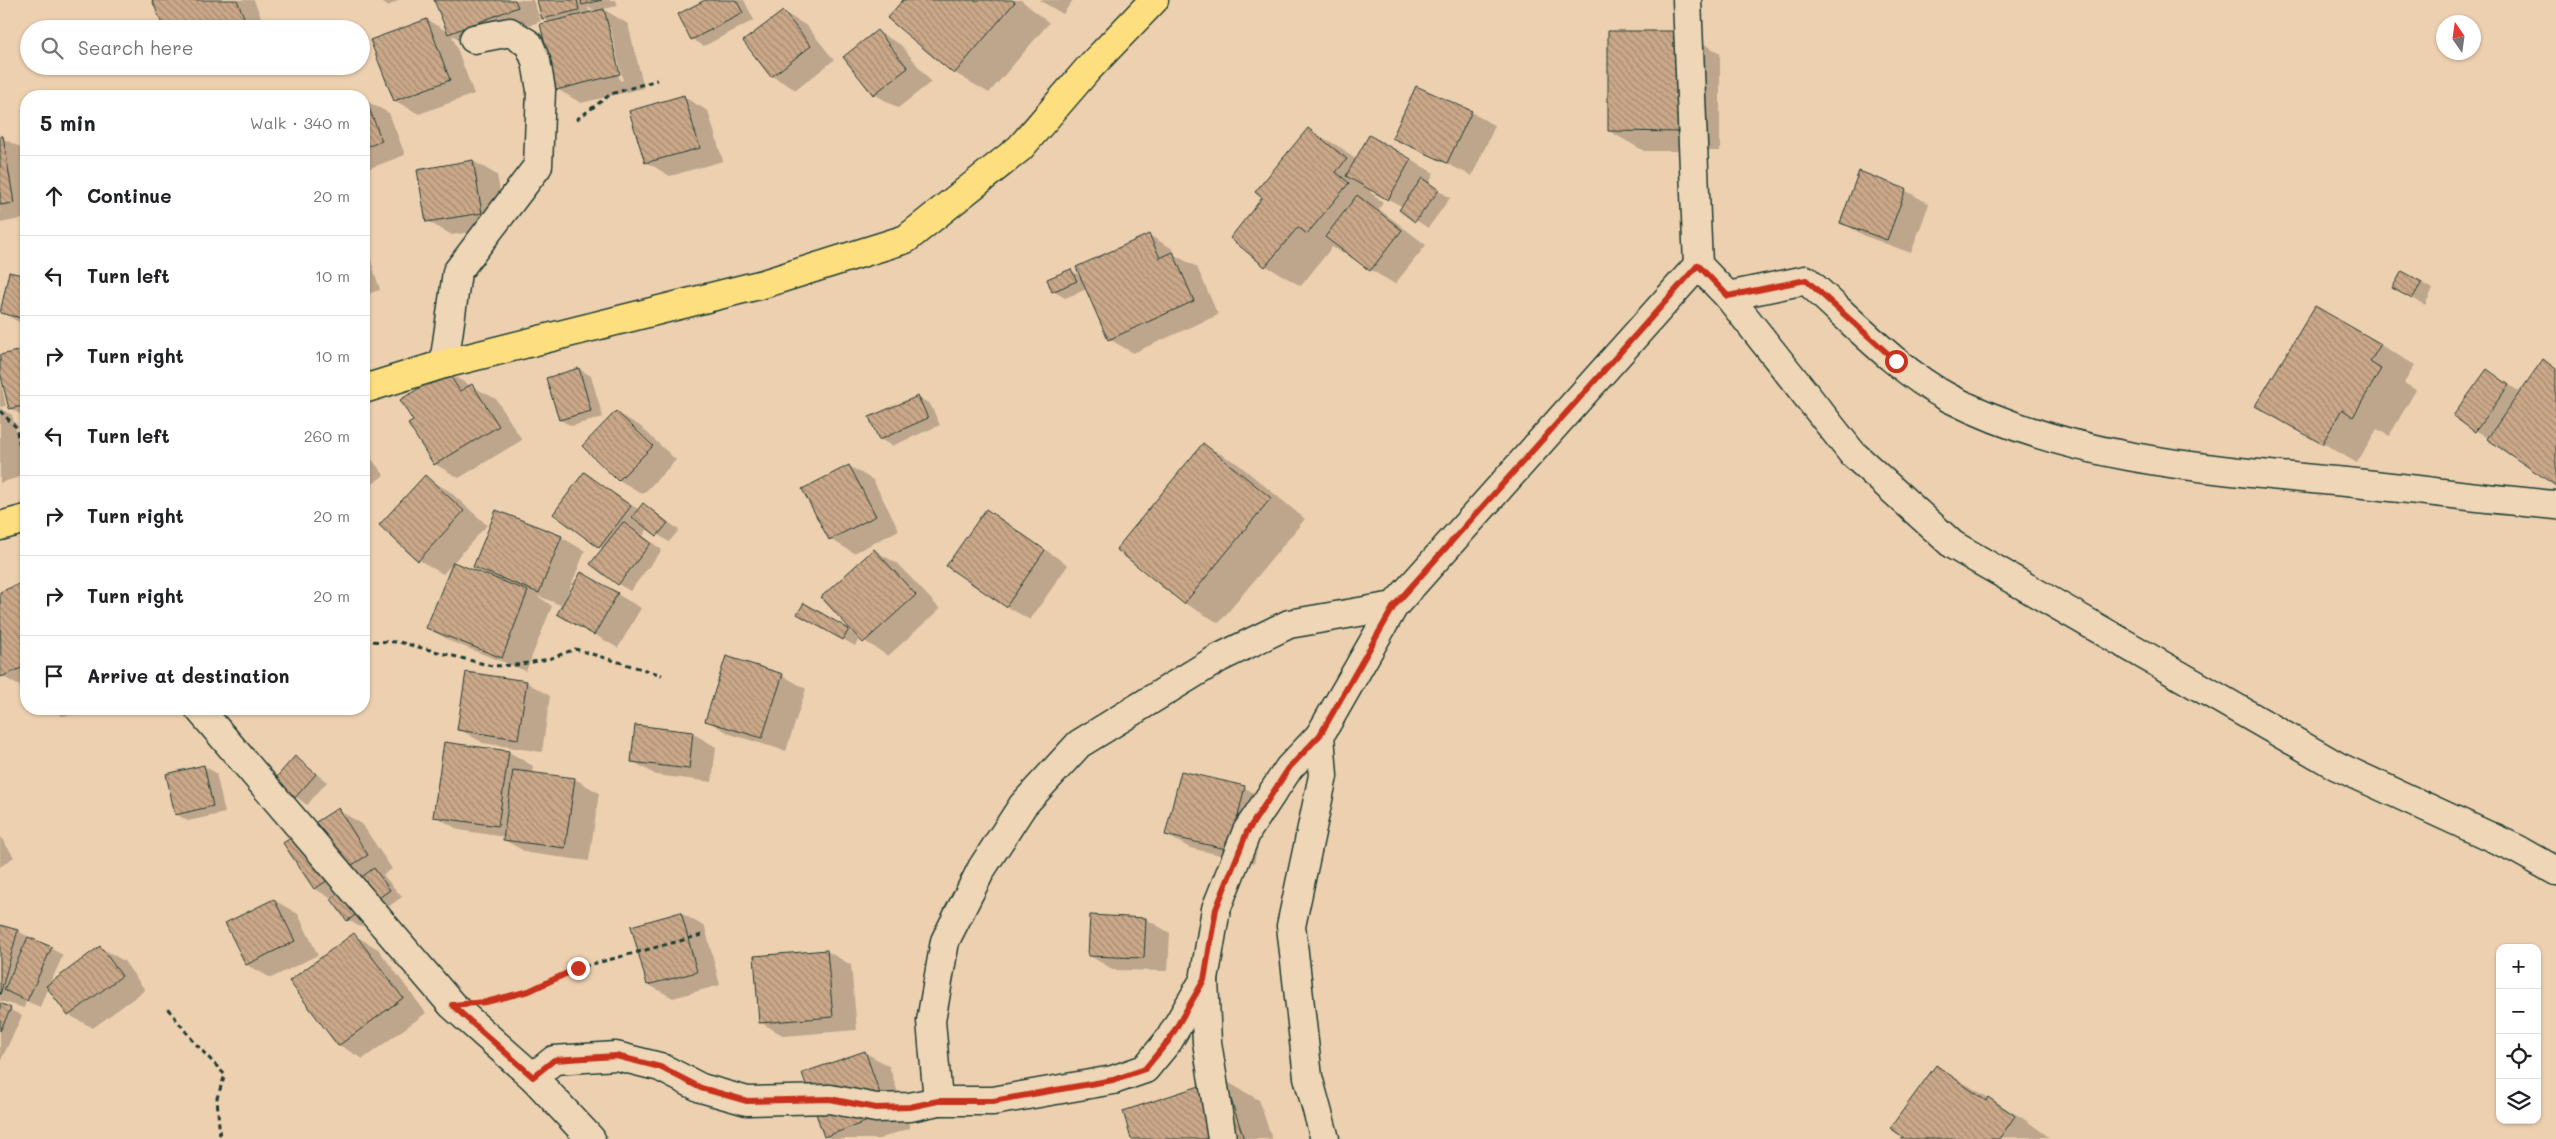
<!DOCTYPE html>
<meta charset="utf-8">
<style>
body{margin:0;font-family:Mali,sans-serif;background:#f6f6f6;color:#202124}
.controls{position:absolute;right:15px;bottom:15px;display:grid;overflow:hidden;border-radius:10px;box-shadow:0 1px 4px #0004}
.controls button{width:45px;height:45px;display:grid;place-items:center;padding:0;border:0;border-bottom:1px solid #e0e0e0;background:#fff;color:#202124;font:25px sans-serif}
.compass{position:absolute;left:2436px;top:15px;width:45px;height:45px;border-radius:50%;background:#fff;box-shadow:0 1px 4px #0004;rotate:347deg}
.stop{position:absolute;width:15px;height:15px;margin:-11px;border:4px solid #c8321e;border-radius:50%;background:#fff}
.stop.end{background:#c8321e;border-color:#fff;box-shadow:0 1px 5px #0008}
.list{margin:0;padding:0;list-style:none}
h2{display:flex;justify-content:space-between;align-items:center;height:65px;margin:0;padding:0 20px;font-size:21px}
h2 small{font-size:16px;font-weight:400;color:#757577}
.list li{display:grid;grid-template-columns:32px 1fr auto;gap:15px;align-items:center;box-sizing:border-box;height:80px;padding:0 20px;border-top:1px solid #e0e0e0}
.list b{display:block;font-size:19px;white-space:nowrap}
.list em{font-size:16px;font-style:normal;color:#757577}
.icon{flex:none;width:28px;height:28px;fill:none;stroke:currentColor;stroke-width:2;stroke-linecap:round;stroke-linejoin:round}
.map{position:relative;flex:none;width:2556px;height:1139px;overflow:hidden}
.search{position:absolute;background:#fff;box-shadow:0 1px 4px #0004;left:20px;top:20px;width:350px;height:55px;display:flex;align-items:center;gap:12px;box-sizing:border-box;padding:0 18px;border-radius:28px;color:#757577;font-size:19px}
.panel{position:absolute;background:#fff;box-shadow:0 1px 4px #0004;left:20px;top:90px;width:350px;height:625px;border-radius:20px}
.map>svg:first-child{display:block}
.shadow{fill:#0003;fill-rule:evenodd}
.building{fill:url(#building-back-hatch);stroke:#1f3d34}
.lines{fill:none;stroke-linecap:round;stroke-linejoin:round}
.minor-casing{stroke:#1f3d34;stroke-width:31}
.major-casing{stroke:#1f3d34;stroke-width:31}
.path{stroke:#1f3d34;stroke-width:3;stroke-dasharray:5 4;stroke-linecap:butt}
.minor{stroke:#eed6b6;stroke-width:28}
.major{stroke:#fedf80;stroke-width:28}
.route{stroke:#c8321e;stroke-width:6}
</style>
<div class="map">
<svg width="2556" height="1139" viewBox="0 0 2556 1139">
<defs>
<pattern id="building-back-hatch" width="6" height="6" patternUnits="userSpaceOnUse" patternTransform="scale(1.25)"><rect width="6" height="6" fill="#cba889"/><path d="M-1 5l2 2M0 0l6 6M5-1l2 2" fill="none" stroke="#a48a71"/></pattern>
</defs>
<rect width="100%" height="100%" fill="#edd0b0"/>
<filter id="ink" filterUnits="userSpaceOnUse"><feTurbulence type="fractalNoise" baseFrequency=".02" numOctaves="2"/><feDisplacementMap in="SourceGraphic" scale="10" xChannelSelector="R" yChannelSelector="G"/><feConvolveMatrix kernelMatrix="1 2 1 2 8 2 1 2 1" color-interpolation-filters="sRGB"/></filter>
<g filter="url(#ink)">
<g class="shadow">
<path d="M156,0h98l12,29h-101z"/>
<path d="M378,0h21l-11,6z"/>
<path d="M436,0h97l8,21 -68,26 -21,-12 22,59 -55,20 -24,-13 32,-81 21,12z"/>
<path d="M539,0h77l2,6 -15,3 25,15 16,64 -63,15 -24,-14 -6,-66 -8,-4zM588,7l9,5 -7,1zM607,27h3l13,53 -3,1z"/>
<path d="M708,0h36l10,20 -50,26 -12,-7z"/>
<path d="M904,0h117l28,23 -60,70 -34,-20z"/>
<path d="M1039,0h34l-10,14z"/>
<path d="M783,12l24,14 27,34 -38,30 -24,-14z"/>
<path d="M877,31l24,14 30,37 -33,26 -24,-14z"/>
<path d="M1685,33l35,20v98h-76l-35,-20z"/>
<path d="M194,66h16l-9,4z"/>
<path d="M684,97l24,14 15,50 -53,15 -24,-14z"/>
<path d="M364,100l25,13 16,42 -40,15z"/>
<path d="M1471,112l24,14 -23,50 -79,-39z"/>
<path d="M1308,129l35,20 13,11h55l23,13 -5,11 21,14 -22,30 -27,-18 2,-3 -31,-17 -2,2 13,11 -4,6 47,36 -31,39 -24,-14 -26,-19 -2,2 -11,-6 -31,39 -35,-20 -35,-28 33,-40z"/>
<path d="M0,137l26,13v68l-26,5z"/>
<path d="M473,161l24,14 9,51 -54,9 -25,-14z"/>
<path d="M1905,190l24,14 -18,49 -46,-17 -24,-14z"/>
<path d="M1149,235l24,14 3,7 21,11 21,48 -85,38 -24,-14 -22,-50 -22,9 -12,-7 18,-21 10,6z"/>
<path d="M364,238l16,52 -16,5z"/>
<path d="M2403,272l30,17 -8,16 -31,-17z"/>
<path d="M10,274l16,3v49l-25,-14z"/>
<path d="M2315,307l100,58 -11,18 12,7 -27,46 -12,-7 -20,34 -100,-58z"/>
<path d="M26,351v67l-16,-10 -10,-42v-9z"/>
<path d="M2543,361l13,8v115l-101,-68 33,-46 33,23z"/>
<path d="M579,369l12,7 12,41 -31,9 -12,-6z"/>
<path d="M447,373l49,26 26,41 -63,38 -24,-14 -21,-43z"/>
<path d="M0,378l6,28 -6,1z"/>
<path d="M918,397l12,7 10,21 -48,21 -12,-7z"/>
<path d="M0,408l12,7 14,52v8l-26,8z"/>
<path d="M616,412l24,14 36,34 -33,34 -24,-14z"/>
<path d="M1203,444l35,20 67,55 -86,104 -35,-20z"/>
<path d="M364,449l20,26 -20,16z"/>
<path d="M849,466l24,14 26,50 -45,23 -24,-14z"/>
<path d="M585,474l54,36 4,-5 12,7 24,18 -10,12 -21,-14 -5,8 19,14 -32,41 -12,-7 -15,-35 -48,-35z"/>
<path d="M425,477l24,14 38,34 -44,49 -24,-14 -38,-35z"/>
<path d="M987,511l81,54 -38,55 -24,-14z"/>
<path d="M561,537l24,14 -19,47 16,-24 59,34 -23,40 -59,-34 4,-8 -27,-11 16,11 -26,65 -74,-29 -24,-14 65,-49 -18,-13z"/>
<path d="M874,550l24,14 42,45 -52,47 -28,-18 -5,8 -56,-32 5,-10 51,30z"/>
<path d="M26,583v107l-24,-14 -2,-5v-77z"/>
<path d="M782,675l24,14 -20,62 -56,-17 -24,-14z"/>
<path d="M526,682l24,14 -8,56 -59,-9 -24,-14z"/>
<path d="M50,709h30l1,5 -19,2z"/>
<path d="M692,733l24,14 -4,35 -56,-7 -24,-14z"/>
<path d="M509,752l24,14 -1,8 43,5 24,14 -10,68 -61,-8 -24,-13 1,-3 -46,-7 -24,-14z"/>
<path d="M295,757l32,25 -20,23 -32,-24z"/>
<path d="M204,766l12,7 9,40 -37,8 -12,-7z"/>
<path d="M1182,773l63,15 24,13 -15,62 -64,-15 -24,-13z"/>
<path d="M338,810l24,14 30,45 -9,6 19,22 -42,30 -12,-7 -16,-21 -17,-10z"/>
<path d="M0,836l14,21 -14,10z"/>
<path d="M274,900l24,14 20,41 -47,23 -24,-13z"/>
<path d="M681,913l24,14 15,58 -47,13 -24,-13z"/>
<path d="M1146,919l24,14 -2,38 -54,-1 -24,-14z"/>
<path d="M0,926l18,5 45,24 -13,29 50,-37 24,14 21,29 -52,38 -24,-13 -21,-28 -8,20 -14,-6 -2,7 -24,-7z"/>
<path d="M354,935l24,14 48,64 -63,46 -24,-14 -48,-64z"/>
<path d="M827,951l24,14 6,65 -73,6 -24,-14z"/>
<path d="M0,1004l22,12 -21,44h-1z"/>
<path d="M864,1052l25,14 21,62 -31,11h-48l-6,-3z"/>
<path d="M1937,1067l87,52 25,18 -146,2z"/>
<path d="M1224,1080l35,20 13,39h-139z"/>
</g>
<g class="building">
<path d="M152,0h85l11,27 -5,2h-79z"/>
<path d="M434,0h81l3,7 -70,27z"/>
<path d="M537,0h40l2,10 -37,9z"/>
<path d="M581,0h21l-20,5z"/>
<path d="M705,0h31l7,13 -52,27 -13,-26z"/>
<path d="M903,0h109l3,2 -61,72 -67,-56z"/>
<path d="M604,9l16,65 -64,16 -16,-66z"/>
<path d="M783,11l28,35 -40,31 -28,-36z"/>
<path d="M427,19l23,61 -56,21 -24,-61z"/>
<path d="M877,30l31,38 -35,27 -30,-38z"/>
<path d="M1608,31h78v101l-78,-1z"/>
<path d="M1416,86l56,25 -25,52 -55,-25z"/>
<path d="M684,95l16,53 -55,15 -16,-52z"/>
<path d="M365,98l17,43 -18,7v-49z"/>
<path d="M1308,128l39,31 -11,13 13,11 -42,51 -9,-7 -33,40 -35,-29 32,-40 -7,-6z"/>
<path d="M1369,135l42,24 -23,41 -42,-24z"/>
<path d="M0,136h3l11,67 -14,2z"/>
<path d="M473,160l9,53 -56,9 -9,-52z"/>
<path d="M1859,171l47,18 -19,51 -47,-17z"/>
<path d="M1422,178l17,12 -24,32 -16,-12z"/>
<path d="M1357,195l45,35 -32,41 -45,-34z"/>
<path d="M1149,234l11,24 13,-6 21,49 -86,39 -32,-73z"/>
<path d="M1071,269l6,12 -25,11 -5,-13z"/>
<path d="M2402,271l20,11 -10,17 -20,-11z"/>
<path d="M9,272l17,4v43l-26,-6z"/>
<path d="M2315,306l66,38 -11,18 11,7 -28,48 -11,-8 -20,35 -67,-38z"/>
<path d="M26,349v56l-17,4 -9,-37v-17z"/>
<path d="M2543,359l13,10v117l-69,-47z"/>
<path d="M579,368l12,43 -32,9 -13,-42z"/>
<path d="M2487,369l22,16 -34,47 -22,-16z"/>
<path d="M447,371l13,20 12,-7 27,42 -65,39 -26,-41 5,-3 -13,-21z"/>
<path d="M918,396l10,22 -49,22 -10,-23z"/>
<path d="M616,411l37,35 -35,35 -36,-35z"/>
<path d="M1203,443l68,55 -87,106 -68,-55z"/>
<path d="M849,465l27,51 -47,24 -27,-51z"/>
<path d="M584,472l47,34 -32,42 -46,-34z"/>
<path d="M425,475l39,36 -46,50 -39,-36z"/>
<path d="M643,503l25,20 -11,13 -25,-19z"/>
<path d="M986,509l59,41 -39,57 -60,-41z"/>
<path d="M496,510l66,26 -23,57 -66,-26z"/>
<path d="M623,522l28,21 -33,42 -28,-21z"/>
<path d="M874,549l42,46 -53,48 -42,-46z"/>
<path d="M453,562l75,29 -26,67 -76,-30z"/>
<path d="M581,572l37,21 -24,42 -37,-21z"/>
<path d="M26,581v85l-25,11 -1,-85z"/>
<path d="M804,603l45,26 -6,11 -46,-26z"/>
<path d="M726,656l57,18 -21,64 -57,-17z"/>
<path d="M466,672l61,9 -9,58 -61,-9z"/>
<path d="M635,725l58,7 -4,37 -58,-7z"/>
<path d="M444,742l65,9 -11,75 -65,-9z"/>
<path d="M295,756l21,18 -22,25 -21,-18z"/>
<path d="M204,765l9,41 -38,9 -9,-41z"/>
<path d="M513,770l62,8 -10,70 -62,-8z"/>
<path d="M1181,771l64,15 -15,64 -65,-15z"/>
<path d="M338,808l30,47 -54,34 -31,-46z"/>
<path d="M374,868l16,22 -43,31 -16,-22z"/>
<path d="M274,899l21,42 -49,24 -21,-42z"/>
<path d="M681,912l16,60 -50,13 -16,-59z"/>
<path d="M1090,915l56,3 -2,40 -56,-2z"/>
<path d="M0,925l18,5 -18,65z"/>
<path d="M354,933l49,65 -65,48 -49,-65z"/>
<path d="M28,937l24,10 -25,54 -23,-11z"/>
<path d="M100,946l22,30 -54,40 -22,-30z"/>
<path d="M827,950l6,67 -74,6 -5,-67z"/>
<path d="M0,1003l11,5 -11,23z"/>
<path d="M865,1051l22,63 -63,23 -22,-64z"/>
<path d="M1936,1065l50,36 2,-4 27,19 -16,23h-98l2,-2 -13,-9z"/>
<path d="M1224,1078l20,61h-113l-8,-28z"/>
</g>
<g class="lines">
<defs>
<g id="minor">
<path d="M1687,0l11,265 30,31 124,157 101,92 384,221 180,83 39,22"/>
<path d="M1728,296l78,-16c43,38 92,91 143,118 120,61 255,71 386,83 74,7 147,18 221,24"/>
<path d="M444,364l13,-92 81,-106 3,-76 -5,-29 -7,-17 -19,-12 -36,7"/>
<path d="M199,709l253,296 81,72 58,62"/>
<path d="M533,1077l21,-17 62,-4 44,11 41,21 46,13 83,-2 46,9 34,-1 28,-6h55l120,-21 32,-11 24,-29 35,-60"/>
<path d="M938,1101l-7,-80 14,-80 37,-73 41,-63 56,-61 140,-86 70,-34 105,-18"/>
<path d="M1222,1139l-15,-97 -3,-62 12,-71 31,-78 42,-63 31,-33"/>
<path d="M1325,1139l-17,-62 -17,-151 32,-150 -3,-41 74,-129 304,-341"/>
</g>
<g id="major">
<path d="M364,389l80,-25 319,-80 143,-45 114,-91 68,-79 66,-69"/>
<path d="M0,526l26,-7"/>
</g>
</defs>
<use href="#minor" class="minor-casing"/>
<use href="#major" class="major-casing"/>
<g class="path">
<path d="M576,120l35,-26 46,-14"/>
<path d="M0,411l16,16 10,48"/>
<path d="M364,641l35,1 93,24 24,-1 33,-6 26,-10 87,26"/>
<path d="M500,998l29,-7 49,-23 124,-33"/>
<path d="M168,1009l26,33 31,33 -8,23 3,41"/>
</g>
<use href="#minor" class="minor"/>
<use href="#major" class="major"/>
</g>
</g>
<g class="lines" filter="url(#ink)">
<path class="route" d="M578,968l-49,23 -43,11 -34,3 81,72 21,-17 62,-4 44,11 41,21 46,13 83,-2 46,9 34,-1 28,-6h55l120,-21 32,-11 24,-29 35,-60 12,-71 31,-77 42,-64 31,-33 74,-129 304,-341 30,31 78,-16 90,81"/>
</g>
</svg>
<div class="controls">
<button>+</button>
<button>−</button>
<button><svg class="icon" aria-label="locate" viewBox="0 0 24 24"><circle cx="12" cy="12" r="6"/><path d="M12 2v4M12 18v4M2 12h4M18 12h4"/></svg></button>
<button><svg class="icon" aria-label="layers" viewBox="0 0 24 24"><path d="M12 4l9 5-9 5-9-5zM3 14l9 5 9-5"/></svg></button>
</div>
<svg class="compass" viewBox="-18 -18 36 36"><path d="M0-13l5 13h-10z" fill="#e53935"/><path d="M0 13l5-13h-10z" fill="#757577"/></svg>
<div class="stop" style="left:1896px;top:361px"></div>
<div class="stop end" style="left:578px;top:968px"></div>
<div class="search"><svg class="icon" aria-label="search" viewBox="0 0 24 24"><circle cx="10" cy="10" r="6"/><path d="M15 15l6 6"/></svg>Search here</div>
<section class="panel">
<h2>5 min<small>Walk · 340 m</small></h2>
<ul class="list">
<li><svg class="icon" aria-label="ahead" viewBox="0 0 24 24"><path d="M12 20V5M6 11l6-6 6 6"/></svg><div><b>Continue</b></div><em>20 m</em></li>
<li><svg class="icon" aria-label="left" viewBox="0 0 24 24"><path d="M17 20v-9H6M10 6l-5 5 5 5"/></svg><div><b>Turn left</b></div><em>10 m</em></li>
<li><svg class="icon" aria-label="right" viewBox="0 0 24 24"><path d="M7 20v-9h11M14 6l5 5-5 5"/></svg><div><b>Turn right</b></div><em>10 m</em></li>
<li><svg class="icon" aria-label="left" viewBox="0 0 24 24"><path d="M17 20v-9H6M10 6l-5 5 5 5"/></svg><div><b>Turn left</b></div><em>260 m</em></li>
<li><svg class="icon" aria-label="right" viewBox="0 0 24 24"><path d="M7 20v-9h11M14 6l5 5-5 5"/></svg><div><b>Turn right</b></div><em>20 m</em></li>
<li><svg class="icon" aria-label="right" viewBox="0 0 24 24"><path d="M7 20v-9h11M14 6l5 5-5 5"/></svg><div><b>Turn right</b></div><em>20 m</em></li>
<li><svg class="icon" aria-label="arrive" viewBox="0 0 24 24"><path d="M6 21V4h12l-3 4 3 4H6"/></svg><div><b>Arrive at destination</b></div></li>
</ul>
</section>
</div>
